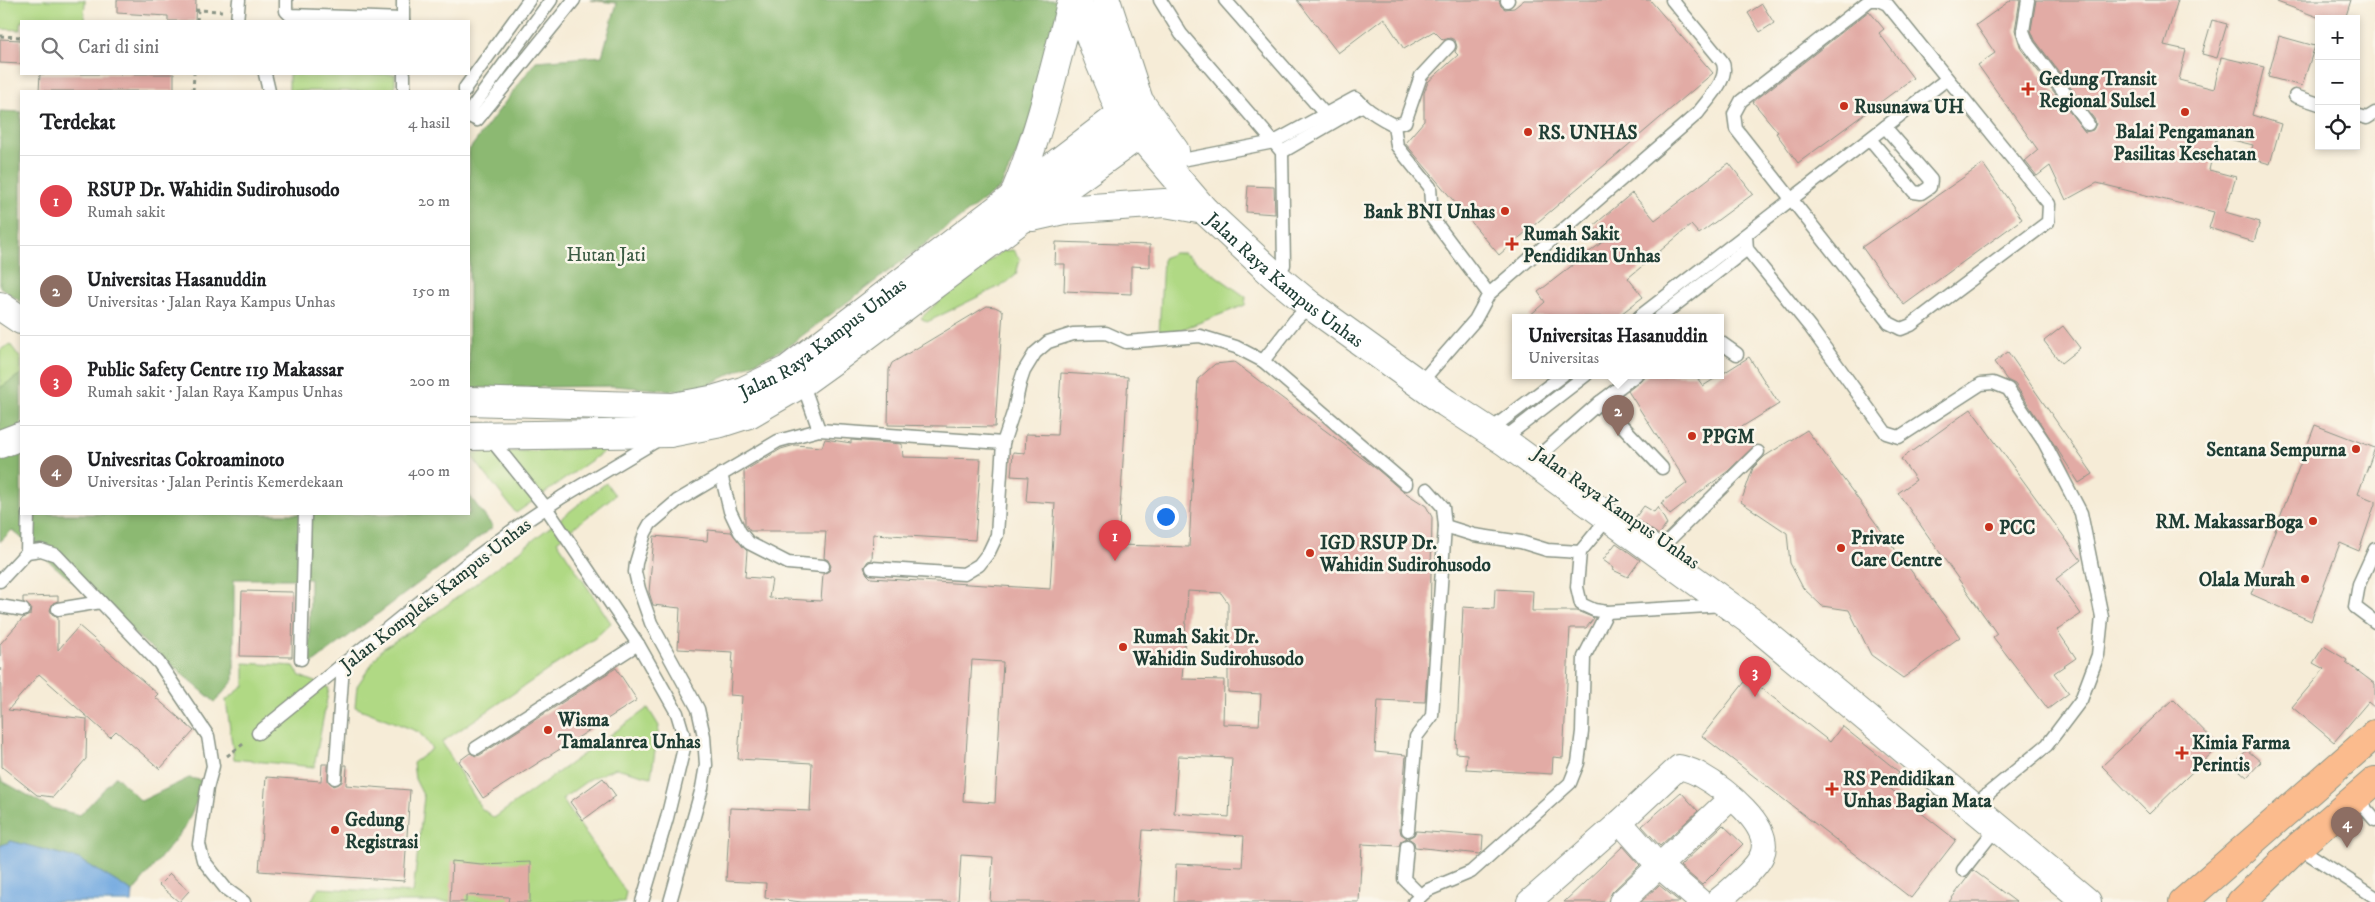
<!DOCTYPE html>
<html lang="id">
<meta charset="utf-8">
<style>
body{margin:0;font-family:"IM FELL DW Pica",serif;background:#f6f6f6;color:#202124}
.controls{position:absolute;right:15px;top:15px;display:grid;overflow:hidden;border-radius:0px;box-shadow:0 2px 8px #0003}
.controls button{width:45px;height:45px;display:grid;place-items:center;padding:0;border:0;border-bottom:1px solid #e0e0e0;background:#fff;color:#202124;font:25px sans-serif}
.you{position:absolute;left:1165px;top:516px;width:18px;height:18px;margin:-12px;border:4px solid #fff;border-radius:50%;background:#1a73e8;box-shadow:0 0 0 8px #1a73e833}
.badge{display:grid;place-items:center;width:32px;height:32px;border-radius:50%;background:#1a73e8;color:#fff;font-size:16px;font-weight:700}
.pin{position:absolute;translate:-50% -41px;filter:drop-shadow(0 1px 2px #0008)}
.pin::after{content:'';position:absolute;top:26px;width:18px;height:15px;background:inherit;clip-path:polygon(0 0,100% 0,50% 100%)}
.popup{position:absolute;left:1512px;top:314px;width:212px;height:65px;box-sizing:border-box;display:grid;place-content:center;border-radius:0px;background:#fff;filter:drop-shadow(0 1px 4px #0005);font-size:16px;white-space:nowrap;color:#757577}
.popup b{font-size:19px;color:#202124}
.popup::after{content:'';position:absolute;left:50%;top:100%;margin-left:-10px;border:10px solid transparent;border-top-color:#fff}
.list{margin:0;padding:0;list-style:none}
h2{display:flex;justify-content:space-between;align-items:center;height:65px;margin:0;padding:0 20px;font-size:21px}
h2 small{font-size:16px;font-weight:400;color:#757577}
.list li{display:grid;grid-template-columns:32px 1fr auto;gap:15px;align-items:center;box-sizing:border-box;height:90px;padding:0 20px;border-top:1px solid #e0e0e0}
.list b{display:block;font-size:19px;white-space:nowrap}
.list p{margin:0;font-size:16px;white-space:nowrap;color:#757577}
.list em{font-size:16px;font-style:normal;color:#757577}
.icon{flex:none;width:28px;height:28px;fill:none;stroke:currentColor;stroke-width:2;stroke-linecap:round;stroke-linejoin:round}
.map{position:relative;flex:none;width:2375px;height:902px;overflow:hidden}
.search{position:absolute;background:#fff;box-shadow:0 2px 8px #0003;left:20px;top:20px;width:450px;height:55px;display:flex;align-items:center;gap:12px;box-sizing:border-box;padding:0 18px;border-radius:0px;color:#757577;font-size:19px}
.panel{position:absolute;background:#fff;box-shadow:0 2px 8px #0003;left:20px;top:90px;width:450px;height:425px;border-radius:0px}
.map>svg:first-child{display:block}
.green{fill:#b0d984;stroke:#688b5c}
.forest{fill:#8cb972;stroke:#567b53}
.water{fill:#72a9e0;stroke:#48738a}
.building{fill:#e2aba5;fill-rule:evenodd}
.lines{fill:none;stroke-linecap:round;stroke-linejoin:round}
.service-casing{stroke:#8a9486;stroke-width:15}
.minor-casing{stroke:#8a9486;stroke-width:26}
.tertiary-casing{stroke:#8a9486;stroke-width:30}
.trunk-casing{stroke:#8a9486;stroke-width:30}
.path{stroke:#8a9486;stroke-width:3;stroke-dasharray:4 4;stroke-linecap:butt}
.service{stroke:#fff;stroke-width:12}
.minor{stroke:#fff;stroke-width:24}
.tertiary{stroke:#fff;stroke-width:28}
.trunk{stroke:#fbbb8d;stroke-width:28}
.poi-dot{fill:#c8321e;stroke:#fbf7ec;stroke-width:2}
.labels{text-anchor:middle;stroke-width:5;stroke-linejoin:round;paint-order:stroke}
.poi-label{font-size:19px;font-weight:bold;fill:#1f3d34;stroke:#fbf7ec;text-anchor:start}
.park-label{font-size:19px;fill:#3c5c44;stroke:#fbf7ec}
.street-label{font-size:19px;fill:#1f3d34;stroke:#fbf7ec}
</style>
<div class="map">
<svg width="2375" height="902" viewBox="0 0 2375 902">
<rect width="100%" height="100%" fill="#fbf7ec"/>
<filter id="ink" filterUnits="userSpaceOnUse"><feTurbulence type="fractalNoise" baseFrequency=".02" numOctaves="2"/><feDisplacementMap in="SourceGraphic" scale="10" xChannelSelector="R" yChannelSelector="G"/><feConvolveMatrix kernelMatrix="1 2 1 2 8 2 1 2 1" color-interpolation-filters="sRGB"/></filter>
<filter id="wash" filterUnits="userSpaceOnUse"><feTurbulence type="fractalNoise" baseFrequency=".0096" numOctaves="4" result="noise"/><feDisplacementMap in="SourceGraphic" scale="20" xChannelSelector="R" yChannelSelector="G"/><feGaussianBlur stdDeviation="1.12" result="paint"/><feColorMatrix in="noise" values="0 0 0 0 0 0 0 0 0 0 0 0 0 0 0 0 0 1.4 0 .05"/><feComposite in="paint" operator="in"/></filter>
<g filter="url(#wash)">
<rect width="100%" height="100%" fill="#f6ecd7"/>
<g class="green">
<path d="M0,0h85l-1,21h-63v9l-21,-1z"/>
<rect x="289" y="74" width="106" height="17"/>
<path d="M1013,250l7,9 -4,16 -10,8 -79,39 -6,-4 20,-19 61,-48z"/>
<path d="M1174,253h10l62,44 -1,8 -83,32 -3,-3 4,-76z"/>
<path d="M10,344l11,15v15l-21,14v-38z"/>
<path d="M609,448l-93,65 -47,-60z"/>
<path d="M606,483l9,12 -58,46 54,82 -16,15 -153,104 39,66 13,10 154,-110 11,18 -8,51 -35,-9 -26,11 -28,20 64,93 -2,10h-313l7,-14 95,5 11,-96 -9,-18 -2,-16 19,-14 -13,-17 -64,-25 2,-21 25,-37 38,-24 94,-70z"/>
<path d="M244,663l50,3 6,10 29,12 -15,79 -80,-8 -8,-59 18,-14z"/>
</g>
<g class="forest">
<path d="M590,0h471l-30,124 -31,64 -213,159 -94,45 -79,-6 -145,2v-238l67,-89 66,-5 15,-53z"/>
<path d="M0,111l21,1v190l-21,-15z"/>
<path d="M21,374v52l-21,11v-49z"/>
<path d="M21,440v74h448v-19l24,32 -184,139 1,-87h-76v101l-19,22 -203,-172 -12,12v-95z"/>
<path d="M116,776l25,25 48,-23 17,3 -21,46 -52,65 -54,-33 -68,-18 -11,5v-69l2,4 49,27 29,7z"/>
</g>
<path class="water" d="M11,841l68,18 54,33 -1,10h-132v-56z"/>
<g id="blocks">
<g class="building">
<path d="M117,0h79l-1,21h-27v-5l-51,-3z"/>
<path d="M1297,0h202l2,6 4,3 9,-1 10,-8h126l63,73 -214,182 -94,-112 19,-22v-28l4,-11 30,-27 -3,-3 2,-5 -2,-7 -5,-2 -7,2 -9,-9 -30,18 -20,-31 -46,35z"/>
<path d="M2011,0h9l-5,30 6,19 64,83 8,-2 3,-6 -1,-4 -60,-80 -4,-10 5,-30h142l-14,45 22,5 -7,30 35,9 7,-32 43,10 -12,48 29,9 -11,40 -21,-6 4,-13 -36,-9 -8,34 27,7 -11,35 35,10 -6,20 -45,-14 5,-16 -117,-29 -31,17 -16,-34 -13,10 -12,-15 13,-11 -60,-85 17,-12 -19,-28z"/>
<path d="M2277,0h74l-6,19h-22l-46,-17z"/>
<path d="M1762,4l12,19 -14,9 -12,-19z"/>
<path d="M1869,11l15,18 -5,4 34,45 -115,85 -22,-30 2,-1 -25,-30z"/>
<path d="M2212,20l15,4 -10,34 -15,-4z"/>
<path d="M2279,36l36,10 -13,40 -34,-9z"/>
<path d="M0,39l21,1v24l-21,-1z"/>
<path d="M40,74h134v17h-135z"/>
<path d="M1729,163l24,31 -54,40 -8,-9 -63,53 15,19 -26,20h-89l17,-15 -7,-10 67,-52 -12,-14 39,-33 23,27z"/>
<path d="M1983,164l39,55 -118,86 -42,-58z"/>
<path d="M1248,186l26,1 1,27 -29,-2z"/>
<path d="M1056,242l94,3v22l-19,-1v28l-67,-3 1,-27h-10z"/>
<path d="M987,306l8,1 8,4 -8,116 -107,-2 1,-55 3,-7z"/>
<path d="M2063,326l17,22 -19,15 -17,-22z"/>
<path d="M2008,352l85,122 -14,9 -64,-99 -8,-4 -13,-18z"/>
<path d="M1749,357l30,47 -39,24 15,17 -27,26 -58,44 -9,-12 26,-20 -59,-92 20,-16h47l8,11z"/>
<path d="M1234,362l144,108 23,20 25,16 6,11 -2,110 -5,75 -47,-2 -3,52 31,3 -6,74 1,5 6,4 -6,3 -2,5 -37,-2 -3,58h-185l2,-38 66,3 2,-31 -101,-6 -6,72h-147l3,-45 -32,-2 -3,47h-156l-37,-4 1,-15 -40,-2 4,-73 80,3 2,-48 -74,-4 4,-63 -12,-1 3,-43 -55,-3 2,-41 -27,-3 -4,-13 5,-56 53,5 1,-11 23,2 16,19 -2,26 27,2 -3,19 52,3 2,-27 6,-3 2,-5 -3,-6 -4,-2 2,-27h-76l-5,-7 -1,-53 37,-22 14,-4 27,2 3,-8 26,4v-3l51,4 1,13 78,2 -6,81 -102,-6 -1,26 -4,1 -4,6 3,7 4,4 179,11 5,-86 -29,-2 2,-24 -17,-1 2,-24 12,1 1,-19 31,1 4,-62 67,4 -10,168 71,2 9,-168 17,-15zM1188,591l33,2 7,10v89l33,2 -2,31 -36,-1 1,-44 -42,-1zM972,660l31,2 -8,141 -32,-2zM1178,756l54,2 -3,59 -55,-4z"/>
<path d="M1971,409l110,151 -25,19 25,35 -24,16 19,28 -22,15 15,20 -21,16 -55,-72 4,-3 -99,-141 18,-13 -15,-21z"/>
<path d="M2315,425l60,23 -17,46 17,7v3l-16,47 -19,-8 -29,78 -60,-27z"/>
<path d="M1807,430l153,207 -57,41 -32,-23 -22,-45 -27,-4 -19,-18 -13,-25 -3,-30 -46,-31 12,-34 12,-12z"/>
<path d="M1644,506l10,6 4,-5 9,17 -8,11 -24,-17z"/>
<path d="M1616,543l24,17 -12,17 -15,-7 1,-2 -11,-8z"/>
<path d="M1495,589l38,2 -1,20h45l17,7 -8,10h-16l-7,130 -10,-1 -1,17 -86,-5 1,-15 -11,-1 7,-146 31,2z"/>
<path d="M242,591l51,1 -1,65 -52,-1z"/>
<path d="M58,596v5l-5,2 -3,7 2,4 6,3v33l21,-24 79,68 -3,3 39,34 -34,38 -44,-38 -6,6 -71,-63 -31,36 79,9 -1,40 -33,38 -16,-2 -35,-28 -2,-123 23,-26 7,-3 1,-7 -8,-6v-5z"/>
<path d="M2324,646l23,14 -1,2 29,22v24l-7,-6 -34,40 -42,-35 32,-38 -11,-6z"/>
<path d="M616,668l21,32 -154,98 -24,-37 11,-8 6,3 4,-1z"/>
<path d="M1748,678l82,64 12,-16 57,46 -11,15 68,53 -45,58 -209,-162z"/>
<path d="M2173,699l46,47 -70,68 -47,-48z"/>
<path d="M2247,750l14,12 -14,15 -14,-12z"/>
<path d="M322,764h6v17l6,5 8,-4 2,-17h3l-1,20 64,5 -6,91 -145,-10 7,-94 55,4z"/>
<path d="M603,778l13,18 -33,24 -13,-18z"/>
<path d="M1681,792l17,19 -38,35 -18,-20z"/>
<path d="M1723,825l20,19 -41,41 -22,-19z"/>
<path d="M1416,831l67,5 -1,15 -3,3 -64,-7 -1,-5 -6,-4 6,-3z"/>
<path d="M1623,846l17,19 -28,27 -4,10h-44z"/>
<path d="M452,861l29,3 49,-2v40h-22l1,-5 -43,-2v7h-16z"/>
<path d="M1973,870l43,32h-67z"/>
<path d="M170,874l19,17 -10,11 -20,-17z"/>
<path d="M1659,885l21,17h-39z"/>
</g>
</g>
</g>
<g filter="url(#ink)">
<use href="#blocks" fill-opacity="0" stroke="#8a9486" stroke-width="1"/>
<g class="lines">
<defs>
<g id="service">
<path d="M286,0v11l4,4 113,4"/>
<path d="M403,0v21"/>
<path d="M1160,0l21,34 101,118 2,113"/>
<path d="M1225,0l100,114"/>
<path d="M1870,0h8l9,4 162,200 -1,18 -137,103 -10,4 -12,-6 -153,-194 -2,-15 7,-13z"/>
<path d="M2028,0l-5,31 5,13 60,80"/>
<path d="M1507,1l1,-1"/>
<path d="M237,21l2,-21"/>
<path d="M265,74l4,17"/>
<path d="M404,74v17"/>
<path d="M465,91v-3l64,-88"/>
<path d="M2295,96l24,8"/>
<path d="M469,112l82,-112"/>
<path d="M2356,115l11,3 8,-5"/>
<path d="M469,116l8,4 97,-120"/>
<path d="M1394,125l3,21 33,41 2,31 57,76"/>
<path d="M1870,139l44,53 7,1 9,-6 1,-7 -46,-53"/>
<path d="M1282,152l81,-47"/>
<path d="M1182,160l92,-18 81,-44c5,2 5,5 9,8 9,8 20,14 30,19l11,-3 16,-46 28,-30"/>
<path d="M1746,235l1,14 63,78 76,106 13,4 82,-53 12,-1 15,6 36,53 37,71 21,104 -4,38 -17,45 -34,45 -63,52"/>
<path d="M1639,317l308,-238"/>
<path d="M1660,317l87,-68"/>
<path d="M1720,342l17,12"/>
<path d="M1263,361l32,-41 15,-15"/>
<path d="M1428,374l47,-54 14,-26 209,-181c10,-14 33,-35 24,-52l-50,-61"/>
<path d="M799,385l8,11 12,34"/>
<path d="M1600,402l62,66"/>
<path d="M1498,424l65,-49"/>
<path d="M1511,433l75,-58"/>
<path d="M489,437l58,72 91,135 39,69 6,20 1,15 -17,70 -25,84"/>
<path d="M1541,454l59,-52 36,-27"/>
<path d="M721,474l9,37 10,21 9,11 39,20 35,3"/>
<path d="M1608,518l-28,34 -3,35 4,17 13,6 13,2 117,-7"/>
<path d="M1445,526l29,9 47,7 26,8 33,2"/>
<path d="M1667,542l91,-90"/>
<path d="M2375,549l-16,35 -4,23 20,15"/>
<path d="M27,552l14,-2 15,5 103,108 49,73 5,30 -6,22 -8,56 4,16 23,29 18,13"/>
<path d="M872,568l92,6 15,-9 10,-13 8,-17 6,-92 11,-33 6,-27 4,-12 11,-18 13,-11 25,-8 33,-1 20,9 74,-6 36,11 27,14 143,123"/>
<path d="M0,581l27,-29 1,-38"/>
<path d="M0,606l23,4"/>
<path d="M58,609l43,-7"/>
<path d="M301,659l4,-145"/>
<path d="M258,733l210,-170 49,-36 45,-30 99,-59"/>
<path d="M476,748l162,-104"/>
<path d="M335,778l8,-113"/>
<path d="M2356,798l19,22"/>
<path d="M1408,830l8,-93 16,-21 13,-190 -2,-19 -16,-18"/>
<path d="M1407,846l-3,33 17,17"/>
<path d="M2298,847l77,50"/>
<path d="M1963,870l34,-43"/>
<path d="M670,902l32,-114 4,-23 -2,-29 -6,-27 -47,-86 -12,-34 -4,-17 1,-9 9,-30 5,-9 27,-23 101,-60 41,-11 184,13"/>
<path d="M1414,902l14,-12 43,-18 99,-89 8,-20 4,-31 2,-75 23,-45"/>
</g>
<g id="minor">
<path d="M1620,822l39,44 42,36"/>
<path d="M1529,902l91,-80 59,-55c7,2 15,4 21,8 23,13 74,51 62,80 -5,13 -34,38 -46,47"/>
<path d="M1621,902l110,-104"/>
</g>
<g id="tertiary">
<path id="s1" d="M1077,0l21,58 23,55 83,97 71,66 35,29 136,98 58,38 245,179 338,282"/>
<path d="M1106,0l33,101 36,50"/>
<path d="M1014,195c26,-63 41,-129 58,-195"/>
<path d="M1032,217l31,-7 102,-7 39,7"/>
<path d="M0,306l21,14"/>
<path id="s2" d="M469,401l204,6 43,-8 27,-8 44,-21 350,-268"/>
<path d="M469,436l201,-3 51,-10 28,-9 50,-29 39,-28 181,-136 135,-97"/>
<path d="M0,444l21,-8"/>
</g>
<g id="trunk">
<path d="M2183,902l192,-168"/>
<path d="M2241,902l57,-55 77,-66"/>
</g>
</defs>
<use href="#service" class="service-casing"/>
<use href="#minor" class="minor-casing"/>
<use href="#tertiary" class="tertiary-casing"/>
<use href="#trunk" class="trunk-casing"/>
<g class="path">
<path d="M195,10l27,1"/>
<path d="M197,21l1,-11"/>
<path d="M0,36l21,1"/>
<path d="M193,91l1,-17"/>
<path d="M227,756l19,-14"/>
</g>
<use href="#service" class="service"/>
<use href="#minor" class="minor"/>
<use href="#tertiary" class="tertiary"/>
<use href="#trunk" class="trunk"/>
</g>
</g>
<g class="poi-dot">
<path d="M2025.5 81.5h5v5h5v5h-5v5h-5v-5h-5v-5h5z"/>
<circle cx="1844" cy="106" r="5"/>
<circle cx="2185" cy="112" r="5"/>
<circle cx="1528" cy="132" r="5"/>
<circle cx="1505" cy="211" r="5"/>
<path d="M1509.5 236.5h5v5h5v5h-5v5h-5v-5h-5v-5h5z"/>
<circle cx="1692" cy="436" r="5"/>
<circle cx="2356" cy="449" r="5"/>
<circle cx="2313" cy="521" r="5"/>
<circle cx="1989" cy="527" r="5"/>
<circle cx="1841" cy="548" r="5"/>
<circle cx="1310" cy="553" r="5"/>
<circle cx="2305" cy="579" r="5"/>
<circle cx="1123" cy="647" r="5"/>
<circle cx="548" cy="730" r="5"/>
<path d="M2179.5 745.5h5v5h5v5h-5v5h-5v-5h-5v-5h5z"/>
<path d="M1829.5 781.5h5v5h5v5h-5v5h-5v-5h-5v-5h5z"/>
<circle cx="335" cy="830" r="5"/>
</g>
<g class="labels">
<g class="poi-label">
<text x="2039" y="85">Gedung Transit<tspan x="2039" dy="22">Regional Sulsel</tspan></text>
<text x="1854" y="113">Rusunawa UH</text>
<text x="2185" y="138" text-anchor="middle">Balai Pengamanan<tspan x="2185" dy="22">Pasilitas Kesehatan</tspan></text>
<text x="1538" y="139">RS. UNHAS</text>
<text x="1495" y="218" text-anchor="end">Bank BNI Unhas</text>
<text x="1523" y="240">Rumah Sakit<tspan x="1523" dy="22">Pendidikan Unhas</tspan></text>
<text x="1702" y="443">PPGM</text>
<text x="2346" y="456" text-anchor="end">Sentana Sempurna</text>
<text x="2303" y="528" text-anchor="end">RM. MakassarBoga</text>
<text x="1999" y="534">PCC</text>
<text x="1851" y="544">Private<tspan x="1851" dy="22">Care Centre</tspan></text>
<text x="1320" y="549">IGD RSUP Dr.<tspan x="1320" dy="22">Wahidin Sudirohusodo</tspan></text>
<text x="2295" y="586" text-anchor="end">Olala Murah</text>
<text x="1133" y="643">Rumah Sakit Dr.<tspan x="1133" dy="22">Wahidin Sudirohusodo</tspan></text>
<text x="558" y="726">Wisma<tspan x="558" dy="22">Tamalanrea Unhas</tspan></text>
<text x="2192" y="749">Kimia Farma<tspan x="2192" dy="22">Perintis</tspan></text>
<text x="1843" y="785">RS Pendidikan<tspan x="1843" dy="22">Unhas Bagian Mata</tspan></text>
<text x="345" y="826">Gedung<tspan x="345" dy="22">Registrasi</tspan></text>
</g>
<g class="park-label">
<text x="606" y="261">Hutan Jati</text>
</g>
<g class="street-label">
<text dy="7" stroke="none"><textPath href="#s1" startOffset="356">Jalan Raya Kampus Unhas</textPath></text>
<text dy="7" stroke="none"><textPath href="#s2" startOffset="372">Jalan Raya Kampus Unhas</textPath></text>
<text transform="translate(1617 507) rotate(35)" y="7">Jalan Raya Kampus Unhas</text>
<text transform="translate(435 594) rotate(-38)" y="7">Jalan Kompleks Kampus Unhas</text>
</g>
</g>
</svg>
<div class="controls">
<button>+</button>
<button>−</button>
<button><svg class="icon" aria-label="locate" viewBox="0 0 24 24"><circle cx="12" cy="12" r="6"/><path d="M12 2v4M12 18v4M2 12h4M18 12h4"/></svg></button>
</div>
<div class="you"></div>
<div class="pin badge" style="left:1115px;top:561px;background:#e0444e">1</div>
<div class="pin badge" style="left:1618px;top:436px;background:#8d6e63">2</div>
<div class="popup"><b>Universitas Hasanuddin</b>Universitas</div>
<div class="pin badge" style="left:1755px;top:697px;background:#e0444e">3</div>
<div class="pin badge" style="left:2347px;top:848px;background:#8d6e63">4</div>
<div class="search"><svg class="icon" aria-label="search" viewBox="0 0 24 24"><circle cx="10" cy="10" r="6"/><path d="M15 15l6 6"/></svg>Cari di sini</div>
<section class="panel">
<h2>Terdekat<small>4 hasil</small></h2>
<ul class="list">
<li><span class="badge" style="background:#e0444e">1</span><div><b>RSUP Dr. Wahidin Sudirohusodo</b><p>Rumah sakit</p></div><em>20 m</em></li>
<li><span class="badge" style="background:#8d6e63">2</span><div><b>Universitas Hasanuddin</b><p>Universitas · Jalan Raya Kampus Unhas</p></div><em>150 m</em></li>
<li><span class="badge" style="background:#e0444e">3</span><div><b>Public Safety Centre 119 Makassar</b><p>Rumah sakit · Jalan Raya Kampus Unhas</p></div><em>200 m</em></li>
<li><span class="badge" style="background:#8d6e63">4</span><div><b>Univesritas Cokroaminoto</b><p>Universitas · Jalan Perintis Kemerdekaan</p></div><em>400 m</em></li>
</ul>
</section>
</div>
